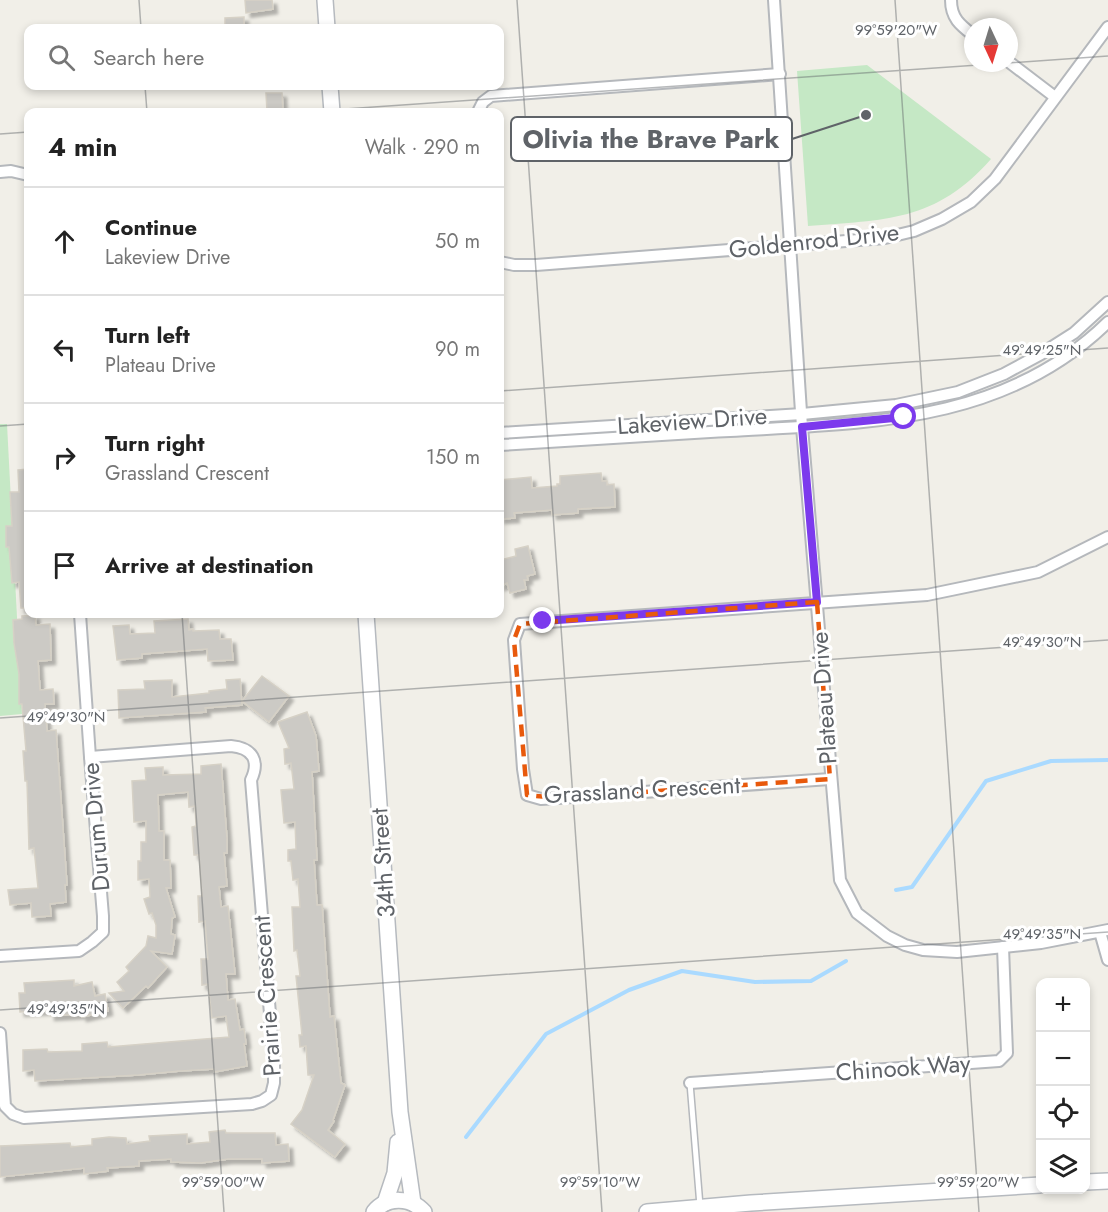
<!DOCTYPE html>
<meta charset="utf-8">
<style>
body{margin:0;font-family:Jost,sans-serif;background:#f6f6f6;color:#222}
.controls{position:absolute;right:18px;bottom:18px;display:grid;overflow:hidden;border-radius:12px;box-shadow:0 3px 9px #0003}
.controls button{width:54px;height:54px;display:grid;place-items:center;padding:0;border:0;border-bottom:2px solid #e0e0e0;background:#fff;color:#222;font:30px sans-serif}
.compass{position:absolute;left:964px;top:18px;width:54px;height:54px;border-radius:50%;background:#fff;box-shadow:0 3px 9px #0003;rotate:176deg}
.stop{position:absolute;width:18px;height:18px;margin:-14px;border:4px solid #7c3aed;border-radius:50%;background:#fff}
.stop.end{background:#7c3aed;border-color:#fff;box-shadow:0 2px 6px #0008}
.list{margin:0;padding:0;list-style:none}
h2{display:flex;justify-content:space-between;align-items:center;height:78px;margin:0;padding:0 24px;font-size:26px}
h2 small{font-size:20px;font-weight:400;color:#767676}
.list li{display:grid;grid-template-columns:39px 1fr auto;gap:18px;align-items:center;box-sizing:border-box;height:108px;padding:0 24px;border-top:2px solid #e0e0e0}
.list b{display:block;font-size:22px;white-space:nowrap}
.list p{margin:0;font-size:20px;white-space:nowrap;color:#767676}
.list em{font-size:20px;font-style:normal;color:#767676}
.icon{flex:none;width:33px;height:33px;fill:none;stroke:currentColor;stroke-width:2;stroke-linecap:round;stroke-linejoin:round}
.map{position:relative;flex:none;width:1108px;height:1212px;overflow:hidden}
.search{position:absolute;background:#fff;box-shadow:0 3px 9px #0003;left:24px;top:24px;width:480px;height:66px;display:flex;align-items:center;gap:15px;box-sizing:border-box;padding:0 21px;border-radius:12px;color:#767676;font-size:22px}
.panel{position:absolute;background:#fff;box-shadow:0 3px 9px #0003;left:24px;top:108px;width:480px;height:510px;border-radius:12px}
.map>svg:first-child{display:block}
.green{fill:#c5e8c5}
.lines{fill:none;stroke-linecap:round;stroke-linejoin:round}
.stream{stroke:#aadaff;stroke-width:4}
.building{fill:#cccac5;stroke:#d6d1c6;stroke-width:1.5;filter:url(#shadow)}
.lane-casing{stroke:#b5b8bc;stroke-width:8}
.street-casing{stroke:#b5b8bc;stroke-width:14}
.secondary-casing{stroke:#b6babf;stroke-width:18}
.lane{stroke:#fff;stroke-width:5}
.street{stroke:#fff;stroke-width:10}
.secondary{stroke:#fff;stroke-width:15}
.route{stroke:#7c3aed;stroke-width:8}
.marked{fill:none;stroke:#e8590c;stroke-width:4.5;stroke-dasharray:12 8;stroke-linejoin:round}
.ticks{fill:none;stroke:#5f6368;stroke-width:1.5;stroke-opacity:0.45}
.labels{text-anchor:middle;stroke-width:6;stroke-linejoin:round;paint-order:stroke}
.street-label{font-size:24px;fill:#5f6368;stroke:#fff}
.ticks-label{font-size:15px;text-anchor:middle;fill:#5f6368;stroke:#fff;stroke-width:6;stroke-linejoin:round;paint-order:stroke}
.leader{fill:none;stroke:#5f6368;stroke-width:2}
.callout-dot{fill:#5f6368;stroke:#fff;stroke-width:2}
.callout{fill:#fff;stroke:#5f6368;stroke-width:2}
.callout-label{font-size:26px;text-anchor:middle;font-weight:bold;fill:#5f6368}
</style>
<div class="map">
<svg width="1108" height="1212" viewBox="0 0 1108 1212">
<defs>
<filter id="shadow"><feDropShadow dx="4.5" dy="4.5" stdDeviation="1.5" flood-color="#0004"/></filter>
</defs>
<rect width="100%" height="100%" fill="#f1efe8"/>
<g class="green">
<path d="M867,65l124,94c-55,63 -107,61 -183,67l-11,-155z"/>
<path d="M0,424h7l15,290 -22,2z"/>
</g>
<g class="lines">
<g class="stream">
<path d="M896,890l16,-3 74,-106 65,-20 57,-1"/>
<path d="M466,1137l80,-103 83,-44 53,-19 73,11 56,-1 35,-20"/>
</g>
</g>
<g class="building">
<path d="M245,0h27l1,9 -27,4z"/>
<path d="M244,17v11h-19v-10z"/>
<path d="M266,93h16l1,19h-16z"/>
<path d="M28,469v139h-7l-2,-26 -7,1 -3,-36h-3v-21h6l-2,-34h9l-1,-22z"/>
<path d="M601,473l1,8h5v4l7,-1 1,23 -37,2v4l-26,2v-5l-38,3 1,5 -15,1v-39l31,-3 1,11 25,-2v-2h3v-8z"/>
<path d="M528,546l7,28 -8,2 1,4h-4l2,9 -16,4 -3,-10 -7,3v-26l16,-4 -1,-7z"/>
<path d="M35,615l1,10 14,-1 1,36 -13,1 2,29 13,-1 1,15h-9l2,27 9,-1 11,155h-2l1,17 -16,2 1,12 -19,1 -1,-14 -21,2 -2,-15 30,-2 -4,-40 -5,1 -2,-68h-2l-2,-30h3l-4,-47h-3v-30l-5,-31 -1,-23 9,-1v-3z"/>
<path d="M188,619l1,11 4,-1v2l26,-1 1,9h11l2,21 -25,1 -1,-12 -65,5v4l-25,2 -4,-34 16,-1 1,9 25,-1 -1,-12z"/>
<path d="M262,676l27,20 -20,26 -27,-21z"/>
<path d="M240,679l2,26 -37,3 1,4 -87,6 -1,-28 27,-1 -1,-8 28,-1v17l37,-4v-2l18,-2 -1,-9z"/>
<path d="M307,712l9,24 3,35 -7,1 5,88h-3l3,45h5l8,112 4,-1 7,67 4,2 -12,35 1,1 -6,9 17,14 -10,13 -44,-33 11,-14 12,-35h-6l-2,-29 -6,1 -1,-12h3l-6,-59h4l-3,-26 -3,1 -2,-44h8l-2,-28 -5,1 -2,-19h-3v-11l8,-1 -1,-27 -11,1 -3,-33 13,-1 -3,-26 -6,1 -1,-15 5,-1 -11,-26z"/>
<path d="M221,764l6,75v14h-3l3,33 -8,1 2,20 7,-1 7,68h-9l2,26 7,-1 5,31 4,-1 2,15h-2l3,22 -33,6v-3l-34,2 -42,4 -103,6 -1,-11 -11,1v-21l24,-1 1,3 34,-1v-7l25,-2 1,5 121,-10 -3,-21 -14,2 -4,-34 -6,1 -1,-26h7l-3,-38 -6,1 -1,-26h4l-3,-41h-5l-2,-28 4,-1 -1,-20 -6,1 -1,-15 -30,3 1,36h5v29h6l1,28h-5l9,29 -3,1 -1,16 4,1 -3,19 -21,-3 16,16 -19,21 -2,-2 -23,22 -14,-15 15,-2 -7,-9 12,-11 -3,-4 20,-21 2,-10 8,2v-13l-4,-12 -3,1 -5,-15 6,-2 -1,-18 -11,1v-19h3v-19h5v-21l-12,1 -2,-41 14,-1 -1,-12 18,-1v8l38,-1v-8z"/>
<path d="M74,980v6l18,-4 3,14 10,-2 3,17 -26,6v-3l-32,2v-6l-30,2 -1,-19h6l-1,-10z"/>
<path d="M225,1130l1,3h49l1,12 12,-1 1,17 -27,2v-4h-34l-27,4 -30,-1v-3l-32,2v5l-32,2 1,3 -24,3v-6l-84,9v-31l70,-3 1,4 9,-1 12,-1v-6l17,-2 17,1 1,6 23,-3 -1,-5 38,-2v10l23,-2 -1,-10z"/>
</g>
<g class="lines">
<defs>
<path id="lane" d="M690,1083l10,123"/>
<g id="street">
<path d="M774,0l28,427 38,453 17,33 30,23 18,9 18,5 34,2 84,-9 67,-13"/>
<path d="M951,0c0,18 9,25 22,35"/>
<path d="M1009,62l46,35"/>
<path d="M478,112l5,-10 8,-6 289,-22"/>
<path d="M0,172l11,-1 17,4"/>
<path d="M500,262l14,3h22l349,-27 29,-7 28,-12 29,-17 24,-23 113,-152"/>
<path d="M500,433l302,-19 94,-9 62,-13 46,-18 37,-20 33,-21 34,-31"/>
<path d="M500,445c76,-5 153,-10 230,-14 136,-8 274,-7 378,-109"/>
<path d="M830,779l-272,19 -17,1 -14,-4 -4,-26 -9,-129 6,-16 407,-29 111,-23 70,-35"/>
<path d="M1100,932l8,28"/>
<path d="M0,956l79,-5 13,-9 11,-10v-16l-13,-159 -10,-143"/>
<path d="M0,1033l5,73 8,8 11,4 228,-14 10,-3 9,-6 3,-12v-20l-23,-283c9,-19 2,-32 -20,-34l-141,11"/>
<path d="M690,1083l309,-22 8,-8 -4,-106"/>
</g>
<g id="secondary">
<path d="M325,0l2,28"/>
<path d="M330,86l2,26"/>
<path d="M366,614l34,498 13,91"/>
<path d="M1086,1182l22,-1"/>
<path d="M385,1203l10,-30 3,-31"/>
<path d="M374,1212c13,-16 37,-15 50,0"/>
<path d="M647,1212l104,-9 289,-18"/>
</g>
</defs>
<use href="#lane" class="lane-casing"/>
<use href="#street" class="street-casing"/>
<use href="#secondary" class="secondary-casing"/>
<use href="#lane" class="lane"/>
<use href="#street" class="street"/>
<use href="#secondary" class="secondary"/>
</g>
<g class="lines">
<path class="route" d="M543,621l274,-19 -15,-175 102,-10"/>
</g>
<path class="marked" d="M817,602l13,177 -272,19 -31,-3 -13,-155 6,-16z"/>
<path class="ticks" d="M139,0l2,28M517,0l85,1212M895,0l84,1212M145,86l2,26M302,112l806,-56M0,134l28,-2M500,391l608,-43M0,426l28,-2M182,614l42,598M0,718l1108,-78M0,1010l1108,-78"/>
<g class="labels">
<g class="street-label">
<text transform="translate(814 241) rotate(-6)" y="8">Goldenrod Drive</text>
<text transform="translate(692 421) rotate(-4)" y="8">Lakeview Drive</text>
<text transform="translate(824 698) rotate(-94)" y="8">Plateau Drive</text>
<text transform="translate(642 790) rotate(-3)" y="8">Grassland Crescent</text>
<text transform="translate(96 827) rotate(-95)" y="8">Durum Drive</text>
<text transform="translate(383 863) rotate(-94)" y="8">34th Street</text>
<text transform="translate(267 996) rotate(-94)" y="8">Prairie Crescent</text>
<text transform="translate(903 1068) rotate(-4)" y="8">Chinook Way</text>
</g>
</g>
<g class="ticks-label">
<text x="896" y="35">99°59'20"W</text>
<text x="1042" y="355">49°49'25"N</text>
<text x="1042" y="647">49°49'30"N</text>
<text x="66" y="722">49°49'30"N</text>
<text x="1042" y="939">49°49'35"N</text>
<text x="66" y="1014">49°49'35"N</text>
<text x="223" y="1187">99°59'00"W</text>
<text x="600" y="1187">99°59'10"W</text>
<text x="978" y="1187">99°59'20"W</text>
</g>
<path class="leader" d="M866 115L792 139"/>
<circle class="callout-dot" cx="866" cy="115" r="6"/>
<rect class="callout" x="511" y="117" width="281" height="44" rx="6"/>
<g class="callout-label">
<text x="651" y="148">Olivia the Brave Park</text>
</g>
</svg>
<div class="controls">
<button>+</button>
<button>−</button>
<button><svg class="icon" aria-label="locate" viewBox="0 0 24 24"><circle cx="12" cy="12" r="6"/><path d="M12 2v4M12 18v4M2 12h4M18 12h4"/></svg></button>
<button><svg class="icon" aria-label="layers" viewBox="0 0 24 24"><path d="M12 4l9 5-9 5-9-5zM3 14l9 5 9-5"/></svg></button>
</div>
<svg class="compass" viewBox="-18 -18 36 36"><path d="M0-13l5 13h-10z" fill="#e53935"/><path d="M0 13l5-13h-10z" fill="#767676"/></svg>
<div class="stop" style="left:904px;top:417px"></div>
<div class="stop end" style="left:543px;top:621px"></div>
<div class="search"><svg class="icon" aria-label="search" viewBox="0 0 24 24"><circle cx="10" cy="10" r="6"/><path d="M15 15l6 6"/></svg>Search here</div>
<section class="panel">
<h2>4 min<small>Walk · 290 m</small></h2>
<ul class="list">
<li><svg class="icon" aria-label="ahead" viewBox="0 0 24 24"><path d="M12 20V5M6 11l6-6 6 6"/></svg><div><b>Continue</b><p>Lakeview Drive</p></div><em>50 m</em></li>
<li><svg class="icon" aria-label="left" viewBox="0 0 24 24"><path d="M17 20v-9H6M10 6l-5 5 5 5"/></svg><div><b>Turn left</b><p>Plateau Drive</p></div><em>90 m</em></li>
<li><svg class="icon" aria-label="right" viewBox="0 0 24 24"><path d="M7 20v-9h11M14 6l5 5-5 5"/></svg><div><b>Turn right</b><p>Grassland Crescent</p></div><em>150 m</em></li>
<li><svg class="icon" aria-label="arrive" viewBox="0 0 24 24"><path d="M6 21V4h12l-3 4 3 4H6"/></svg><div><b>Arrive at destination</b></div></li>
</ul>
</section>
</div>
